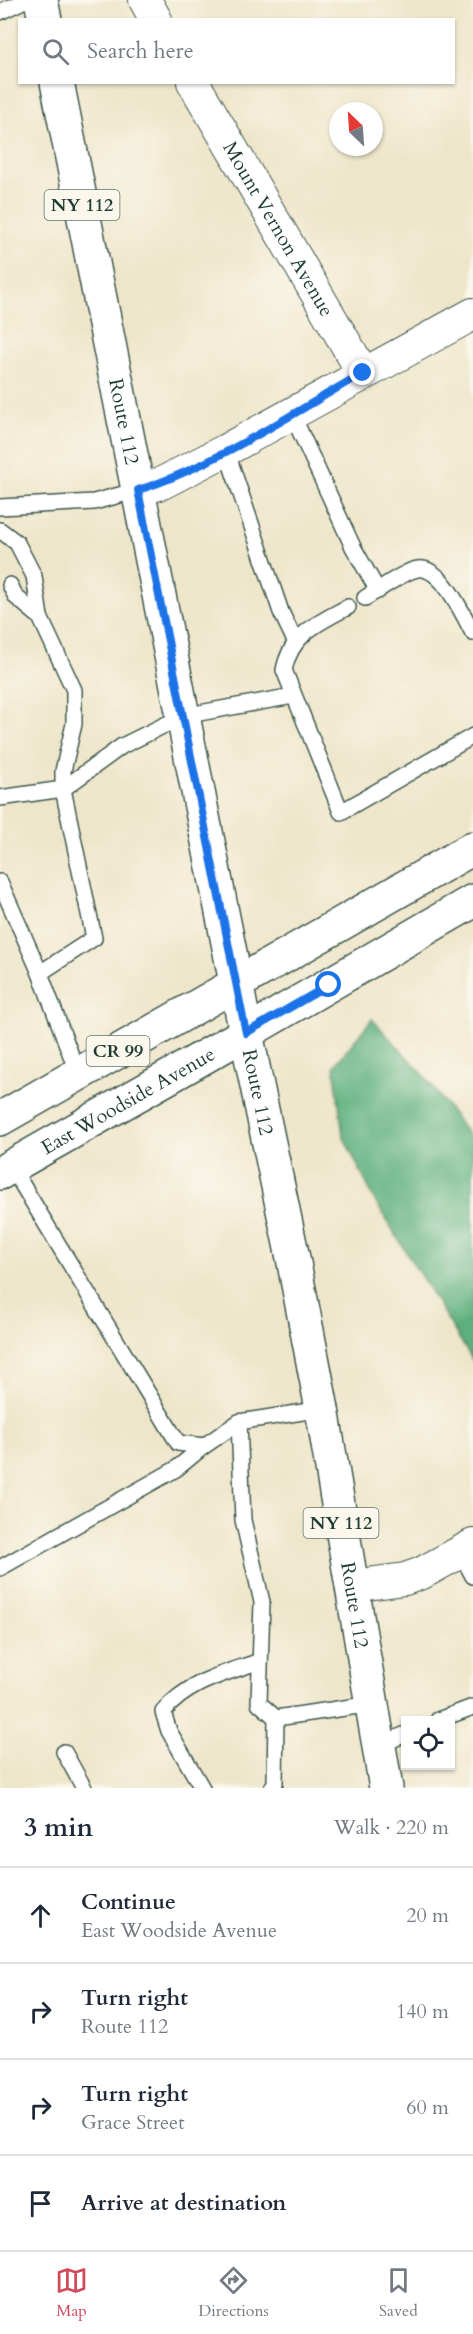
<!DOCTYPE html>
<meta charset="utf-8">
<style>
body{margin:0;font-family:Cardo,serif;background:#f2f2f3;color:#1f2937}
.controls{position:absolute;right:18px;bottom:18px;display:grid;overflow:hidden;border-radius:0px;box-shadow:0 2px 4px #0004}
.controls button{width:54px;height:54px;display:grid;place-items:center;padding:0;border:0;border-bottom:2px solid #e0e1e3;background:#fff;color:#1f2937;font:30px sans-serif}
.compass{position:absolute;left:329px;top:102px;width:54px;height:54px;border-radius:50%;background:#fff;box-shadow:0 2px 4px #0004;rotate:335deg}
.stop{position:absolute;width:18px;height:18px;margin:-14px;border:4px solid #1a73e8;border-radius:50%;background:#fff}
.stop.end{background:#1a73e8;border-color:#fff;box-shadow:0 2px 6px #0008}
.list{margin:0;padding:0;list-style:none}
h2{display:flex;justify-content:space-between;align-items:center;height:78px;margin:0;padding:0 24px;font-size:26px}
h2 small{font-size:20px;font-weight:400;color:#747a83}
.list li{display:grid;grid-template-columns:39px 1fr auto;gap:18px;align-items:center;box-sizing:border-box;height:96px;padding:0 24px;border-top:2px solid #e0e1e3}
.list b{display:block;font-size:22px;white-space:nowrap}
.list p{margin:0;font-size:20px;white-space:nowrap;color:#747a83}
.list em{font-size:20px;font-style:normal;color:#747a83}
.icon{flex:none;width:33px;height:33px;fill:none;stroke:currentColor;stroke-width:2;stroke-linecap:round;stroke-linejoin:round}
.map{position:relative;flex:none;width:473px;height:1788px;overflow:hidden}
.search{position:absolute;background:#fff;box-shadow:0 2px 4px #0004;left:18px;right:18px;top:18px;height:66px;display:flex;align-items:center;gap:15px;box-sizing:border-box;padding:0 21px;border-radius:0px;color:#747a83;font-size:22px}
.sheet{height:462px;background:#fff}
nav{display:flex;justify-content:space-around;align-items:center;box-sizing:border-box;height:84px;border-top:2px solid #e0e1e3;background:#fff;font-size:16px;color:#747a83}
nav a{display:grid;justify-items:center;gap:3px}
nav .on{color:#d1495b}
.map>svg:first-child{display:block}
.forest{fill:#5db07e;stroke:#3e7659;stroke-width:1.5}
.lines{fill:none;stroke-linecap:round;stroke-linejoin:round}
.lane-casing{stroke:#3e564a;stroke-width:18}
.street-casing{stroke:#3e564a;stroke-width:34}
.secondary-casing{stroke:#3e564a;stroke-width:36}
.primary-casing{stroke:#3e564a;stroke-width:36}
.lane{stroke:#fff;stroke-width:15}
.street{stroke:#fff;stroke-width:32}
.secondary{stroke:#fff;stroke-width:33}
.primary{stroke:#fff;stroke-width:33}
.route{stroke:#1a73e8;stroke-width:8}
.labels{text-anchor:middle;stroke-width:5;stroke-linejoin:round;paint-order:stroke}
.shield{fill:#fbf7ec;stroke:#61756b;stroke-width:1.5}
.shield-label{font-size:18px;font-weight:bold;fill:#1f3d34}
.street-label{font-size:20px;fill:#1f3d34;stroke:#fbf7ec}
</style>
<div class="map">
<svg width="473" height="1788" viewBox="0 0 473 1788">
<rect width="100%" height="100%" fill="#fbf7ec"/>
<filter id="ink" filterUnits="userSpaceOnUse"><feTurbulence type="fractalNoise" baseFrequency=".0167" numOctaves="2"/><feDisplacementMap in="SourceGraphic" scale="12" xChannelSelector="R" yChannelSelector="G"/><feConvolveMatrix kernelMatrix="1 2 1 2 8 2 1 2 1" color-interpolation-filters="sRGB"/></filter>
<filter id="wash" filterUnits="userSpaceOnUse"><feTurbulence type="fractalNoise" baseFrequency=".008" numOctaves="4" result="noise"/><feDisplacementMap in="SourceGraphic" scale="24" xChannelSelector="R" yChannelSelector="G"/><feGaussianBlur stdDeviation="1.35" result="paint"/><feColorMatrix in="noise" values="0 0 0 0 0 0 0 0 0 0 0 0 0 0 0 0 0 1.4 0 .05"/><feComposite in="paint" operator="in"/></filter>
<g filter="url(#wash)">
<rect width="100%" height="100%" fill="#eee6ca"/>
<path class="forest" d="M372,1019l52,56 49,66v220l-97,-158 -33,-67 -9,-70z"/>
</g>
<g filter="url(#ink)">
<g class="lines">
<defs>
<g id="lane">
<path d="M0,12l25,-12"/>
<path d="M292,414l61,133 25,44"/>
<path d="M226,450l55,162 14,29"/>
<path d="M0,507l94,-5 44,-12"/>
<path d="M0,530l17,13 17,33 6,41 34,73v34l-11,47v18l31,149 -54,35"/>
<path d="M10,585l6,12 24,20"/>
<path d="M365,598c12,-7 41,-28 53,-29 24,-3 45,46 55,64"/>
<path d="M348,607c-30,16 -57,27 -64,63l57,142 132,-76"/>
<path d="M0,798l63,-9 59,-43 61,-30 110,-20"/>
<path d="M0,882l40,91 38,101"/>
<path d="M11,1166l167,277 26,3 35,-24"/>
<path d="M322,1409l-83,13 4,98 19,82 -3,101 17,15 96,-14"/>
<path d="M460,1552l13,24"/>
<path d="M0,1568l176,-99 28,-23"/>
<path d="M438,1720l35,-13"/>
<path d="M379,1745l27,-11"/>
<path d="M64,1752l20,36"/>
<path d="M202,1788l-33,-57 -6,-19c24,-30 63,-39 97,-51"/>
<path d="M272,1788l3,-5 1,-65"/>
</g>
<g id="street">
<path d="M145,0l11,20"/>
<path id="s1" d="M193,82l170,291"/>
<path d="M138,490l24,-7 64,-33 247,-136"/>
<path d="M352,1586l53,-7 17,-6 51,-28"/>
</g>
<g id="secondary">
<path d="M236,984l237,-136"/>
<path d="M246,1033l227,-132"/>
</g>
<g id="primary">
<path d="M41,0l4,20"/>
<path id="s2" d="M57,82l189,951 47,225 29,151 64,379"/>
<path d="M0,1119l236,-135"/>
<path id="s3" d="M0,1173l246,-140"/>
</g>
</defs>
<use href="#lane" class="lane-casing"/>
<use href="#street" class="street-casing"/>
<use href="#secondary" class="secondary-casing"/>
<use href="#primary" class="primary-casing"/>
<use href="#lane" class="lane"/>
<use href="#street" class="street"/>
<use href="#secondary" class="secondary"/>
<use href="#primary" class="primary"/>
</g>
</g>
<g class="lines" filter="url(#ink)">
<path class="route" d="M329,985l-83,48 -108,-543c74,-23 157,-78 225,-117"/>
</g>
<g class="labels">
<g class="shield">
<rect x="44.5" y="190" width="75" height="30" rx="4.5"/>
<rect x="86.5" y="1036" width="63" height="30" rx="4.5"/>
<rect x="303.5" y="1508" width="75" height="30" rx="4.5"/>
</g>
<g class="shield-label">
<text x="82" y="211">NY 112</text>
<text x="118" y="1057">CR 99</text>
<text x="341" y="1529">NY 112</text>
</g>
<g class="street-label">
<text dy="7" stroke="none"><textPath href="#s1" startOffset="170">Mount Vernon Avenue</textPath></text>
<text dy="7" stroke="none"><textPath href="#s2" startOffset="346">Route 112</textPath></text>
<text dy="7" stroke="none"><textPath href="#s2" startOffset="1030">Route 112</textPath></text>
<text dy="7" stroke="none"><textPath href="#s3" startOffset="147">East Woodside Avenue</textPath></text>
<text dy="7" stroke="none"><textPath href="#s2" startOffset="1552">Route 112</textPath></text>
</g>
</g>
</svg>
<div class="controls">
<button><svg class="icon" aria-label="locate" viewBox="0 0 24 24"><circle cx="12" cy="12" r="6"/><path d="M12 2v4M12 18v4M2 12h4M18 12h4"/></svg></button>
</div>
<svg class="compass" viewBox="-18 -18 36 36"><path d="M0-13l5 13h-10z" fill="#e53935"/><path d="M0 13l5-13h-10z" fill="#747a83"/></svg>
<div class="stop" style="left:329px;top:985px"></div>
<div class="stop end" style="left:363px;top:373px"></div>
<div class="search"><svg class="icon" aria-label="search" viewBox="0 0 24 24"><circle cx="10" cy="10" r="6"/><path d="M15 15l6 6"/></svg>Search here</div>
</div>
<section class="sheet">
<h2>3 min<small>Walk · 220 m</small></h2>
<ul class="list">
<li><svg class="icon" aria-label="ahead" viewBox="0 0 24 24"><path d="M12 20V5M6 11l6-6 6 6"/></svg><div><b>Continue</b><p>East Woodside Avenue</p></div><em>20 m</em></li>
<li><svg class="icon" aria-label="right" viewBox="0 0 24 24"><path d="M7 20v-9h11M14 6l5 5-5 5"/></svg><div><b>Turn right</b><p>Route 112</p></div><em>140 m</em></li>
<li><svg class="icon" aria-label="right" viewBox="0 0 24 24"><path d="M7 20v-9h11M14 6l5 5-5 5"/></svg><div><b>Turn right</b><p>Grace Street</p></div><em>60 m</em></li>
<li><svg class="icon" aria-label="arrive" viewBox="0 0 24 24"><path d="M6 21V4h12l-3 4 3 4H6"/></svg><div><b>Arrive at destination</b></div></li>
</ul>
</section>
<nav>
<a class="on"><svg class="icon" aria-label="map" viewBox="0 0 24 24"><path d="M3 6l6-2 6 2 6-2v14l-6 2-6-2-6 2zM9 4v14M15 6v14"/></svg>Map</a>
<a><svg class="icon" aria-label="directions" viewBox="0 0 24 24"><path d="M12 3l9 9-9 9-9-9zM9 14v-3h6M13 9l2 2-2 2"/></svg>Directions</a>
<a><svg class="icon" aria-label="saved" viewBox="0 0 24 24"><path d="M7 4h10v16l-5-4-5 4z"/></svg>Saved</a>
</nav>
